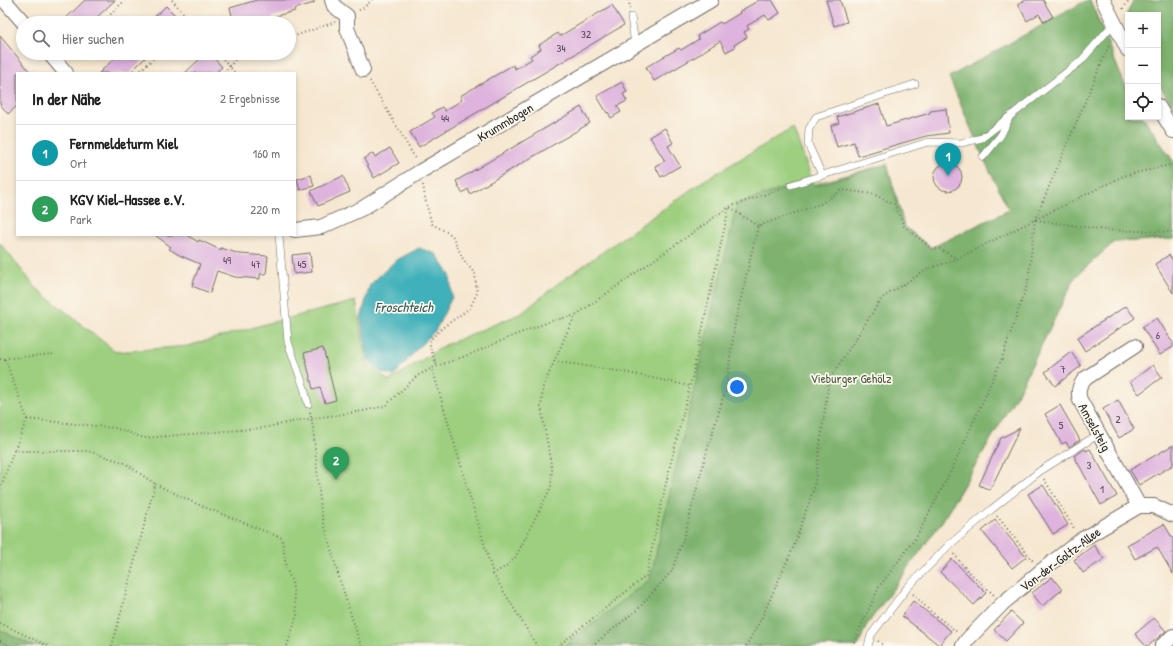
<!DOCTYPE html>
<html lang="de">
<meta charset="utf-8">
<style>
body{margin:0;font-family:"Patrick Hand",sans-serif;background:#f6f6f6;color:#222}
.controls{position:absolute;right:12px;top:12px;display:grid;overflow:hidden;border-radius:0px;box-shadow:0 2px 6px #0003}
.controls button{width:36px;height:36px;display:grid;place-items:center;padding:0;border:0;border-bottom:1px solid #e0e0e0;background:#fff;color:#222;font:20px sans-serif}
.you{position:absolute;left:737px;top:387px;width:14px;height:14px;margin:-10px;border:3px solid #fff;border-radius:50%;background:#1a73e8;box-shadow:0 0 0 6px #1a73e833}
.badge{display:grid;place-items:center;width:26px;height:26px;border-radius:50%;background:#d93025;color:#fff;font-size:13px;font-weight:700}
.pin{position:absolute;translate:-50% -33px;filter:drop-shadow(0 1px 2px #0008)}
.pin::after{content:'';position:absolute;top:21px;width:14px;height:12px;background:inherit;clip-path:polygon(0 0,100% 0,50% 100%)}
.list{margin:0;padding:0;list-style:none}
h2{display:flex;justify-content:space-between;align-items:center;height:52px;margin:0;padding:0 16px;font-size:17px}
h2 small{font-size:13px;font-weight:400;color:#767676}
.list li{display:grid;grid-template-columns:26px 1fr auto;gap:12px;align-items:center;box-sizing:border-box;height:56px;padding:0 16px;border-top:1px solid #e0e0e0}
.list b{display:block;font-size:15px;white-space:nowrap}
.list p{margin:0;font-size:13px;white-space:nowrap;color:#767676}
.list em{font-size:13px;font-style:normal;color:#767676}
.icon{flex:none;width:22px;height:22px;fill:none;stroke:currentColor;stroke-width:2;stroke-linecap:round;stroke-linejoin:round}
.map{position:relative;flex:none;width:1173px;height:646px;overflow:hidden}
.search{position:absolute;background:#fff;box-shadow:0 2px 6px #0003;left:16px;top:16px;width:280px;height:44px;display:flex;align-items:center;gap:10px;box-sizing:border-box;padding:0 14px;border-radius:22px;color:#767676;font-size:15px}
.panel{position:absolute;background:#fff;box-shadow:0 2px 6px #0003;left:16px;top:72px;width:280px;height:164px;border-radius:0px}
.map>svg:first-child{display:block}
.green{fill:#9dcf7f;stroke:#647d55}
.forest{fill:#7eb26e;stroke:#546e4c}
.water{fill:#41b1ba;stroke:#366e72}
.building{fill:#deb3de}
.lines{fill:none;stroke-linecap:round;stroke-linejoin:round}
.service-casing{stroke:#726d65;stroke-width:8}
.minor-casing{stroke:#726d65;stroke-width:16}
.path{stroke:#726d65;stroke-width:2;stroke-dasharray:1 3;stroke-linecap:butt}
.service{stroke:#fff;stroke-width:7}
.minor{stroke:#fff;stroke-width:14}
.labels{text-anchor:middle;stroke-width:3.5;stroke-linejoin:round;paint-order:stroke}
.number-label{font-size:11px;fill:#584d58}
.street-label{font-size:13px;fill:#2b2b2b;stroke:#fbf7ec}
.park-label{font-size:13px;fill:#4d5c44;stroke:#fbf7ec}
.water-label{font-size:14px;font-style:italic;fill:#335a5d;stroke:#fbf7ec}
</style>
<div class="map">
<svg width="1173" height="646" viewBox="0 0 1173 646">
<rect width="100%" height="100%" fill="#fbf7ec"/>
<filter id="ink" filterUnits="userSpaceOnUse"><feTurbulence type="fractalNoise" baseFrequency=".025" numOctaves="2"/><feDisplacementMap in="SourceGraphic" scale="8" xChannelSelector="R" yChannelSelector="G"/><feConvolveMatrix kernelMatrix="1 2 1 2 8 2 1 2 1" color-interpolation-filters="sRGB"/></filter>
<filter id="wash" filterUnits="userSpaceOnUse"><feTurbulence type="fractalNoise" baseFrequency=".012" numOctaves="4" result="noise"/><feDisplacementMap in="SourceGraphic" scale="16" xChannelSelector="R" yChannelSelector="G"/><feGaussianBlur stdDeviation="0.9" result="paint"/><feColorMatrix in="noise" values="0 0 0 0 0 0 0 0 0 0 0 0 0 0 0 0 0 1.4 0 .05"/><feComposite in="paint" operator="in"/></filter>
<g filter="url(#wash)">
<rect width="100%" height="100%" fill="#f6e7d0"/>
<path class="green" d="M1087,0h3l38,93v24h15l30,44v78l-59,3 -39,35 -56,114 -76,129 -77,106 -8,20h-825l-33,-16v-387l36,45 80,64 72,-6 81,-23 87,-22 11,62 22,18 56,-36 77,-32 34,-28 147,-104 90,-53 19,51 -75,26 150,-41 17,62 27,22 78,-38z"/>
<g class="forest">
<path d="M1087,0h3l38,93v24h15l30,44v78l-59,3 -39,35 -56,114 -76,129 -77,106 -8,20h-294l86,-67 87,-375 75,-25 3,7 72,-22 17,62 27,22 78,-38 -26,-53 -34,-80z"/>
<path d="M1134,0h39v107l-15,-24v-68h-30v8l-3,-6z"/>
<path d="M0,630l33,16h-33z"/>
</g>
<path class="water" d="M419,248l17,6 14,21 2,22 -17,34 -20,20 -21,25 -13,-4 -13,-12 -7,-42 9,-33 25,-24z"/>
<g id="blocks">
<g class="building">
<path d="M85,0h30l-24,23h-30z"/>
<path d="M257,0h57v3l-20,6 1,2 -23,6 1,3 -13,3h-26l-4,-15z"/>
<path d="M759,0h13l8,13 -11,7 -4,-5 -18,11 2,3 -5,3 3,5 -13,8 1,2 -9,5 -6,-11 -18,11v1l-48,28 -8,-14 33,-19 2,2 18,-11 -2,-3 23,-14 2,2 18,-11 -1,-1z"/>
<path d="M826,0h14l7,22 -13,4z"/>
<path d="M1026,0h17l10,17 -9,5 -5,-8 -12,7 -9,-17z"/>
<path d="M612,5l12,20 -205,122 -9,-15 25,-15 -3,-4 10,-6 3,4 17,-11 -2,-4 53,-31 2,4 17,-10 -2,-3 11,-7 -2,-4 19,-12 2,3z"/>
<path d="M166,6l17,17h-35z"/>
<path d="M0,36l31,37h-14v33l-9,8 -8,-10z"/>
<path d="M120,53h30l-20,20h-31z"/>
<path d="M206,53h3l13,14 -7,6h-30z"/>
<path d="M622,82l5,10 -4,2 4,7 -10,5 4,6 -10,6 -3,-6 -1,1 -10,-17z"/>
<path d="M879,104l7,22 44,-13v-2l16,-2 3,24 -23,3 -68,20 -4,-14 -17,5 -6,-21 8,-3 -2,-6z"/>
<path d="M581,107l9,16 -120,71 -2,-5 -6,4 -6,-12z"/>
<path d="M665,128l8,15 -5,3 12,20 -19,11 -6,-11 10,-5 -15,-24z"/>
<path d="M390,148l9,15 -25,15 -10,-19 9,-6 2,4z"/>
<circle cx="948" cy="177" r="14"/>
<path d="M311,175l3,11 -14,4 -3,-11z"/>
<path d="M343,176l7,16 -32,14 -7,-15z"/>
<path d="M155,235h32l11,7 1,-2 22,10v-2l19,6 28,2 -2,18h-6v5l-25,-2 -18,-6 -7,22 -18,-7 8,-22 -19,-8 -12,-7 2,-2z"/>
<path d="M310,253l2,19 -18,2 -2,-19z"/>
<path d="M1169,255l4,6v32l-18,-29z"/>
<path d="M1126,306l9,12 -50,33 -8,-13z"/>
<path d="M1157,318l16,25v4l-13,8 -18,-28z"/>
<path d="M323,348l13,52 -11,3 -5,-16 -7,2 -9,-36z"/>
<path d="M1071,352l10,14 -26,20 -10,-14z"/>
<path d="M1153,365l9,12 -23,17 -9,-12z"/>
<path d="M1118,400l16,29 -15,9 -16,-29z"/>
<path d="M1060,405l20,35 -11,7 -3,-5 -4,2 -17,-30z"/>
<path d="M1020,428l-30,62 -11,-5 22,-47z"/>
<path d="M1173,445v20l-34,20 -9,-15z"/>
<path d="M1085,449l1,2 4,-2 27,47 -16,9 -27,-49z"/>
<path d="M1043,485l25,40 -15,9 -25,-40z"/>
<path d="M995,520l31,37 -14,11 -30,-37z"/>
<path d="M1164,524l9,15v35l-16,-27 -22,12 -8,-14z"/>
<path d="M1094,545l10,14 -21,14 -9,-13z"/>
<path d="M952,559l34,34 -12,12 -34,-33z"/>
<path d="M1052,577l10,13 -20,16 -10,-13z"/>
<path d="M913,601l38,30 -12,14 -37,-29z"/>
<path d="M1011,612l12,11 -17,18 -12,-11z"/>
<path d="M1154,618l12,13 -18,15h-2l-11,-12z"/>
</g>
</g>
</g>
<g filter="url(#ink)">
<use href="#blocks" fill-opacity="0" stroke="#726d65" stroke-width="1"/>
<g class="lines">
<defs>
<g id="service">
<path d="M631,17l4,27"/>
<path d="M983,157l18,-22 8,-17"/>
<path d="M822,175l-14,-31 1,-15 7,-12 99,-33"/>
<path d="M791,185l137,-43 33,1 21,-5 99,-77 33,-38 1,2"/>
<path d="M279,235l9,107 16,46 4,16"/>
<path d="M868,646l3,-11 36,-47 41,-42 44,-37 48,-38 59,-37"/>
</g>
<g id="minor">
<path d="M4,0l20,23"/>
<path d="M332,0l2,6 13,10v12l16,42"/>
<path d="M1103,0l25,50"/>
<path d="M49,53l17,20"/>
<path d="M1158,106l15,25"/>
<path d="M295,230l26,-3 42,-19 58,-37 290,-171"/>
<path d="M1135,346l-49,32c-7,7 -9,13 -6,22l59,106"/>
<path d="M963,646l4,-6 35,-36 39,-33 40,-31 58,-34h15l19,9"/>
<path d="M1162,646l11,-10"/>
</g>
</defs>
<use href="#service" class="service-casing"/>
<use href="#minor" class="minor-casing"/>
<g class="path">
<path d="M172,0l20,23"/>
<path d="M629,0l1,9"/>
<path d="M1123,9l6,-9"/>
<path d="M359,10l4,-2 9,-8"/>
<path d="M102,23l23,-23"/>
<path d="M289,38l46,-16"/>
<path d="M218,53l17,20"/>
<path d="M138,73l21,-20"/>
<path d="M224,73l15,-18 7,-2"/>
<path d="M370,81l30,51 16,28"/>
<path d="M423,185l3,18 6,21 20,11 11,24 12,15 2,19 -7,15 -28,20 -12,12v7l7,19"/>
<path d="M1036,220l70,10 67,2"/>
<path d="M576,315l-25,6 -36,14 -44,19 -39,14 61,206 12,-7 10,-9 36,-71 1,-17 -11,-63 2,-20 25,-57 8,-15 153,-108 54,-19"/>
<path d="M0,359l54,-5"/>
<path d="M5,359l22,60 -13,32"/>
<path d="M554,361l70,11 66,14"/>
<path d="M310,412l3,15 8,85 17,62 23,72"/>
<path d="M27,419l88,9 29,10 119,-10 38,-8 62,-9 22,-5 32,-30 15,-8"/>
<path d="M1044,479l30,49"/>
<path d="M0,489l14,-38h74l37,12 30,21"/>
<path d="M997,516l36,45"/>
<path d="M954,554l12,15 28,26"/>
<path d="M493,574l44,72"/>
<path d="M913,594l16,16 28,22"/>
<path d="M0,623l48,23"/>
<path d="M0,641l10,5"/>
<path d="M878,641l6,5"/>
<path d="M112,646l43,-162 42,20 85,34 4,30 6,14 5,33 -10,31"/>
<path d="M558,646l88,-70 22,-102 22,-88 39,-179 29,19"/>
<path d="M592,646l46,-37 33,-37 13,-35 24,-90 18,-59 9,-65 23,-97 62,-22 23,-14 30,4 21,10 10,22 27,22 9,1 17,10"/>
<path d="M746,646l16,-29 31,-69 21,-60 15,-108 53,-82 46,-29 29,-10 37,-19 129,-64 50,-12"/>
<path d="M852,646l27,-59 38,-51 35,-67 49,-108 27,-79 7,-62 74,-175"/>
</g>
<use href="#service" class="service"/>
<use href="#minor" class="minor"/>
</g>
</g>
<g class="labels">
<g class="number-label">
<text x="586" y="38">32</text>
<text x="561" y="52">34</text>
<text x="445" y="122">44</text>
<text x="227" y="264">49</text>
<text x="256" y="268">47</text>
<text x="302" y="268">45</text>
<text x="1158" y="339">6</text>
<text x="1063" y="373">7</text>
<text x="1118" y="423">2</text>
<text x="1061" y="429">5</text>
<text x="1089" y="469">3</text>
<text x="1102" y="493">1</text>
</g>
<g class="street-label">
<text transform="translate(505 122) rotate(-31)" y="5">Krummbogen</text>
<text transform="translate(1095 427) rotate(61)" y="5">Amselsteig</text>
<text transform="translate(1060 559) rotate(-37)" y="5">Von-der-Goltz-Allee</text>
</g>
<g class="park-label">
<text x="851" y="383">Vieburger Gehölz</text>
</g>
<g class="water-label">
<text x="404" y="312">Froschteich</text>
</g>
</g>
</svg>
<div class="controls">
<button>+</button>
<button>−</button>
<button><svg class="icon" aria-label="locate" viewBox="0 0 24 24"><circle cx="12" cy="12" r="6"/><path d="M12 2v4M12 18v4M2 12h4M18 12h4"/></svg></button>
</div>
<div class="you"></div>
<div class="pin badge" style="left:948px;top:176px;background:#0f9aa8">1</div>
<div class="pin badge" style="left:336px;top:480px;background:#2e9e5b">2</div>
<div class="search"><svg class="icon" aria-label="search" viewBox="0 0 24 24"><circle cx="10" cy="10" r="6"/><path d="M15 15l6 6"/></svg>Hier suchen</div>
<section class="panel">
<h2>In der Nähe<small>2 Ergebnisse</small></h2>
<ul class="list">
<li><span class="badge" style="background:#0f9aa8">1</span><div><b>Fernmeldeturm Kiel</b><p>Ort</p></div><em>160 m</em></li>
<li><span class="badge" style="background:#2e9e5b">2</span><div><b>KGV Kiel-Hassee e.V.</b><p>Park</p></div><em>220 m</em></li>
</ul>
</section>
</div>
